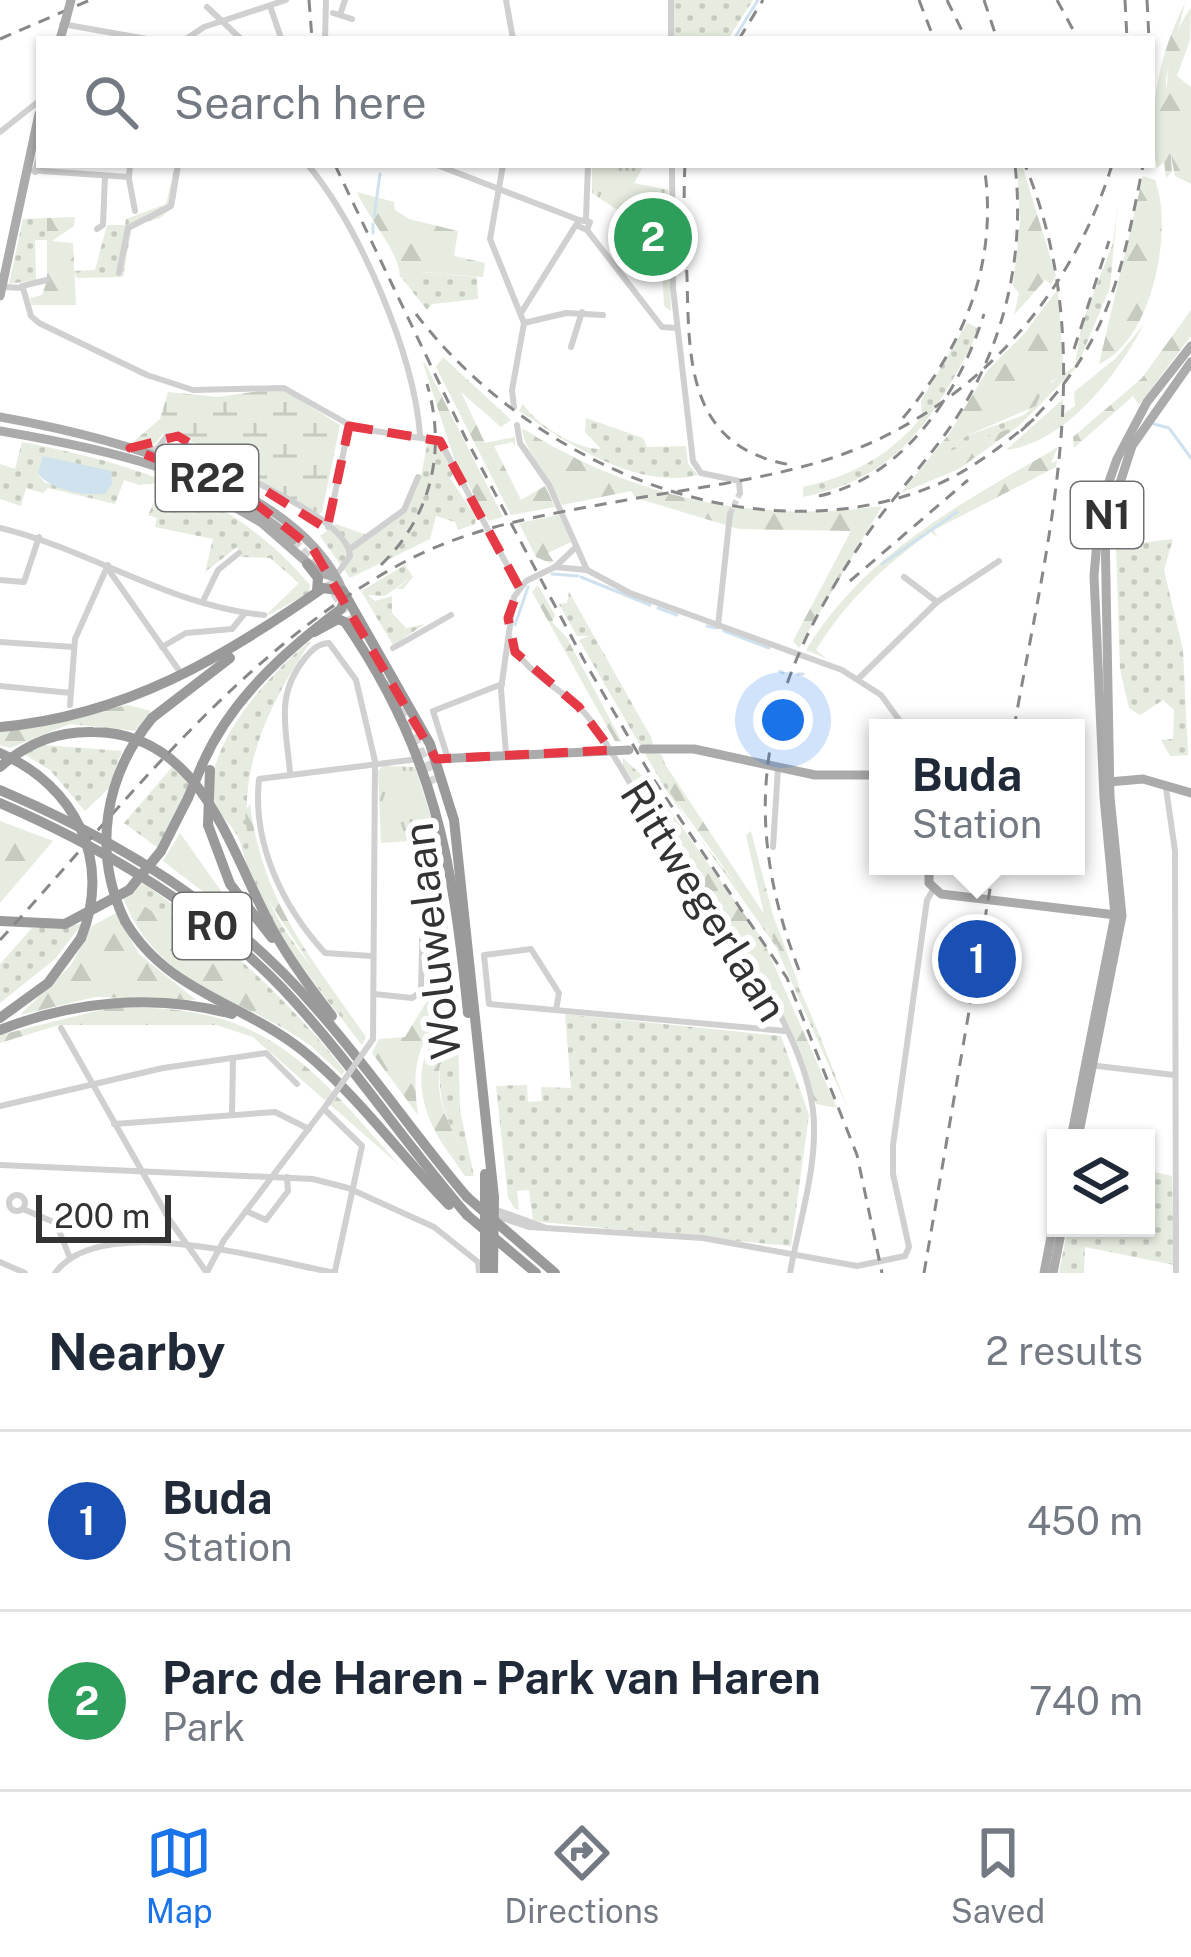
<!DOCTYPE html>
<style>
body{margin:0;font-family:"Public Sans",sans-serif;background:#f6f6f7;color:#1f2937}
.controls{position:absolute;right:36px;bottom:36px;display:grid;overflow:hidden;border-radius:0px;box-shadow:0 3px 9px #0004}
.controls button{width:108px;height:108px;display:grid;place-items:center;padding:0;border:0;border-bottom:3px solid #e0e1e3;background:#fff;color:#1f2937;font:60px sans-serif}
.scale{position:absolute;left:36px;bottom:30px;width:135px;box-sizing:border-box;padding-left:12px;border:6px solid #333;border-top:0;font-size:33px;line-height:42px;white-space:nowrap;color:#333;-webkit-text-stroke:9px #fff;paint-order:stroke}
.you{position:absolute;left:783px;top:720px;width:42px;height:42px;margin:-30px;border:9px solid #fff;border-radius:50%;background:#1a73e8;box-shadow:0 0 0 18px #1a73e833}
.badge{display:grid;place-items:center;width:78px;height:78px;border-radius:50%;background:#1a73e8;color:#fff;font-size:39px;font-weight:700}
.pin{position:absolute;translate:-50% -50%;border:6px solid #fff;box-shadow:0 3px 12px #0006}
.popup{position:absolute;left:869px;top:719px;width:216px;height:156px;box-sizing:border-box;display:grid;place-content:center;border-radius:0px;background:#fff;filter:drop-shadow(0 3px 9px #0005);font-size:39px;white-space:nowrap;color:#747a83}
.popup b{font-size:45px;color:#1f2937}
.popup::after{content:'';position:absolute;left:50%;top:100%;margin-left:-24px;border:24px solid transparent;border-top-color:#fff}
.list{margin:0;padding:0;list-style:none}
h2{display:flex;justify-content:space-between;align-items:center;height:156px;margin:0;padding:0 48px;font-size:51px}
h2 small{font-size:39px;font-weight:400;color:#747a83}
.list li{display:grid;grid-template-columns:78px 1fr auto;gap:36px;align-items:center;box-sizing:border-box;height:180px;padding:0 48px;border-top:3px solid #e0e1e3}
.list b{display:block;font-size:45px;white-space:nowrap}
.list p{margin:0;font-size:39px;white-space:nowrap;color:#747a83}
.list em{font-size:39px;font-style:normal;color:#747a83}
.icon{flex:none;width:66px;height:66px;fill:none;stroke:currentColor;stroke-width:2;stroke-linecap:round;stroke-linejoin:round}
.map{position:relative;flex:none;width:1191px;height:1273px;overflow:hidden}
.search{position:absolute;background:#fff;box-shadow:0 3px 9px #0004;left:36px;right:36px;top:36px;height:132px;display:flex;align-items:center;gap:30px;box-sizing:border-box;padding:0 42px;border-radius:0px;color:#747a83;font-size:45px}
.sheet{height:516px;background:#fff}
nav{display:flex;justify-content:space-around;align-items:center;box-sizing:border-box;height:168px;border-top:3px solid #e0e1e3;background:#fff;font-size:33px;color:#747a83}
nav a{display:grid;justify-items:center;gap:6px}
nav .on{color:#1a73e8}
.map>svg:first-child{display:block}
.grass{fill:url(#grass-dots);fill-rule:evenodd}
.forest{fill:url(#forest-firs)}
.wetland{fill:url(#wetland-marsh)}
.park{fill:url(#park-tufts)}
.water{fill:#cfe2ee}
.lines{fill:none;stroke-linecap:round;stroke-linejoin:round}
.stream{stroke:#cfe2ee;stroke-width:3}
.minor-tunnel{stroke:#d6d6d6;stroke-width:6;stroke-dasharray:6 3;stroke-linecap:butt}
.major-tunnel{stroke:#d6d6d6;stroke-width:9;stroke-dasharray:9 4.5;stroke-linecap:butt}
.highway-tunnel{stroke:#d6d6d6;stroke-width:10;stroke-dasharray:10 5;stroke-linecap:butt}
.minor{stroke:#d0d0d0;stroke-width:6}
.major{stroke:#ababab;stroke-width:9}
.highway{stroke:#9a9a9a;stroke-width:10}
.rail{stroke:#888;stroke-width:3;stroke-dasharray:12 9;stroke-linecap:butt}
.minor-bridge{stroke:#d0d0d0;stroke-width:6}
.major-bridge{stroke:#ababab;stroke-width:9}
.highway-bridge{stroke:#9a9a9a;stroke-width:10}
.marked{fill:none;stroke:#e63946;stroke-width:9;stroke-dasharray:24 15;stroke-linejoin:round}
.labels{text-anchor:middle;stroke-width:12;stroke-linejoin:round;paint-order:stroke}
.shield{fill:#fff;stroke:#707070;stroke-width:3}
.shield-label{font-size:39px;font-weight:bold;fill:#333}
.street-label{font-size:42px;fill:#333;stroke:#fff}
</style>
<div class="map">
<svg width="1191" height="1273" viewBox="0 0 1191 1273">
<defs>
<pattern id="grass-dots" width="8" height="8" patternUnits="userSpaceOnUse" patternTransform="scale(3)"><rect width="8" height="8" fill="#e6ecdf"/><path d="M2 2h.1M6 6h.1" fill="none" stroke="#c6cbc0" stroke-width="1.8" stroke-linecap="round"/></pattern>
<pattern id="forest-firs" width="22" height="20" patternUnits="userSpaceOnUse" patternTransform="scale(3)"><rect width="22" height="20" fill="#e6ecdf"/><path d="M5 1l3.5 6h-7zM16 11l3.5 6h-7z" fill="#c6cbc0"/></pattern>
<pattern id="wetland-marsh" width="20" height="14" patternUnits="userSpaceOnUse" patternTransform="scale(3)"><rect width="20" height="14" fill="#e6ecdf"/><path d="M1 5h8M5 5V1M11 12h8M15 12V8" fill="none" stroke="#c6cbc0"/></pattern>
<pattern id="park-tufts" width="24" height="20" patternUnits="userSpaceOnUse" patternTransform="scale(3)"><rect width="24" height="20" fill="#e6ecdf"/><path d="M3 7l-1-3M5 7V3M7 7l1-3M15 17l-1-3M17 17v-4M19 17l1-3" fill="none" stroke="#c6cbc0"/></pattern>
</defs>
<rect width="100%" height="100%" fill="#fff"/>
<g class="grass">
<path d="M674,0h79l-25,39h-54z"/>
<path d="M175,165h6l-7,41 -14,12 -28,8 -9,51 -46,1 -4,-7 22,-1 12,-45h18l1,-6 40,-15z"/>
<path d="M1118,203l-8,84 -33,80 -56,57 -78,30 23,-18 58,-21 14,-13 3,-46 10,27 24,-17 6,-40 32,-83z"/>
<path d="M47,218v22h-12l1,40 -27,4 14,-65z"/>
<path d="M422,272l55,5 1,22 -46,5 -5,6 -26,-33 20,2z"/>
<path d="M967,323l11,5 -6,16c-42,80 -75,134 -169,153v-10c49,-11 86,-31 119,-70l-1,-16z"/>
<path d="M523,404c14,21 52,45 78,45l-16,-17 1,-14 57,20 4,9 39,-1 2,18 10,11c-61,15 -129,-31 -179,-64z"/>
<path d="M428,438l12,6 16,25 -6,9 20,30h7l-2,16 -17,6 -3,-8 -19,-6 -6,23 -80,39 -30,-42 16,-12 31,11c49,-28 52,-42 61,-97z"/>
<path d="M22,442c114,22 211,52 288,143l-1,8 -46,25 36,-35 -29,-25 -29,-1 -4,-10 -32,25 8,-33 -58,-12 2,-9 -9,-3 16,-33 -25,3 -15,-5 -9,24 -67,-16 -5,5 -17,-5 -5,18 -21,-7v-35l15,5zM43,456l68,16 -6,22 -60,-11 -7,-9z"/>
<path d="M1173,539l-9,31 19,80 5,105 -18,1 -9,-16 12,-1 1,-29 -11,-10 -23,15 -11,-7 -9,-39 -4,-123z"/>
<path d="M405,565l8,12 -10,12h-6l13,-11 -25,18 -17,-1 7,6 17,-5v17l14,15 19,-4 -32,21 -32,-54z"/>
<path d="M569,592l82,145 2,7 -10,5 19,6 3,9h-5c21,67 81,116 115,177 30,53 51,110 73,168l-72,-162 -110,-157 -87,-150 10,-4h-12l-18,-32 8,-1z"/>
<path d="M312,640c-72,105 -94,196 -17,305 21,30 56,65 67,100 -45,-58 -105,-131 -121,-200 -3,-17 -25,-29 -28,-47 -11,-51 62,-131 99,-158z"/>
<path d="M44,745l78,6 -13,37 -24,23 -35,-41 -26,-16z"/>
<path d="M173,766l17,16 -32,66 -34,-25z"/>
<path d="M143,883c77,54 143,114 202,188l-3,4 -31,-29 6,-6 -84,-75 -95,-63 -11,5 -4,-9z"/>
<path d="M82,924l-27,35 -55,44v-39l32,-36z"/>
<path d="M565,1014l216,22 28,79 -18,131 -250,-24 -8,-2 -4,-30 -12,1 2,19 -4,-1 -7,-12 -12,-111 31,-1 1,17 14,-1 -1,-14 30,1z"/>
<path d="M444,1032l14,5 2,73 14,66h-9l-14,-20 10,-11c-22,-33 -26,-69 -17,-107l-9,-2z"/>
<path d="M1146,1170l26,6 2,89 -89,-18 -1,26h-25l9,-45h78z"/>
</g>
<g class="forest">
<path d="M1185,3l-19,76 6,93 -6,6 -2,-16 -7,6c-10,-55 1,-111 28,-165z"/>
<path d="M1191,8l-1,32 -13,36 14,11v97l-16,-8c-9,-47 -18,-124 16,-168z"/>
<path d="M1017,165h5l34,111 -5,8 -6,-4 -31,35 5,-22 -6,-7 7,-64z"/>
<path d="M1143,176l12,4c19,50 -3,161 -56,184z"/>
<path d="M357,192l37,10 1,8 14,9 49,12 -4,25 31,7 -2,14 -60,-5 -1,7 -22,-2c-1,-27 -32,-58 -43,-85z"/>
<path d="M75,217l-1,9 -22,15 21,2 3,62h-45l-1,-7 12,-3 5,-14v-63z"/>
<path d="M1058,289l6,87 -17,7 -6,-26 1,34 -6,15 -70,30 -23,18 78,-30 -62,45 -58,24 48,-59 38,-63 37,-37z"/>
<path d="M1191,310v26l-52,69 -6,-9 -59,52 -1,-11 69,-59z"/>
<path d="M1144,324c-26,50 -78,119 -138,126l57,-51 -1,16 13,-9 -1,-14 42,-34z"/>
<path d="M443,357l68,63 -10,7 -40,-35 24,51 30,-6v10l-2,-5 -19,4 27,54 24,-14 10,21 -44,8 -75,-148z"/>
<path d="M423,363h2l78,154 -15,4 -34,-63z"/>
<path d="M522,428c108,69 232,96 360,78l-83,142 -6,-7 58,-110 -112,-2 -103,-31 -5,-7 -69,14c-10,-23 -39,-56 -40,-77z"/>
<path d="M1058,447l-7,16 6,-2 -1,6 -122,63 3,7 -6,-5c-46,33 -85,69 -115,118l11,9 -21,-9c61,-99 154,-145 252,-203z"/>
<path d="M559,515l12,27 -23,11 6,9 -4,1 -14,-6 -17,-34z"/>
<path d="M538,585l17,30 -3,7 15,16 55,104 -7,-1 -83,-149z"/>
<path d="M128,705l23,6 -16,20 -65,-7 -60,24 -10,-3v-14z"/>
<path d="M623,758l28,26 112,156 74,168 -21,-4 -55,-131 -138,-207z"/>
<path d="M660,764h5l99,150 -18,-79 5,-4 22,84 27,73 -32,-59 -97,-135z"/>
<path d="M250,804c12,98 62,155 116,233l-4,8 -104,-161 -8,-20 -5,-53z"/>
<path d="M0,821l53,20 -53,62z"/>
<path d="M180,833l51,72 -4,5 -64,-49z"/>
<path d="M439,856l19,147c-41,33 -47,61 -40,112l-46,-62 7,-14 26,-2 22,-36 -1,-139z"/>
<path d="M138,902l95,63 85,74 -7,7c-66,-48 -148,-57 -184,-139z"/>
<path d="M116,913l23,41 57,46 -101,-3 -75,18 51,-50 21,-39z"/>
<path d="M108,1008c153,-7 198,51 291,157l-146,-128 -36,-12h-158l-59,18v-8z"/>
<path d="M435,1036l13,9c-19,31 -6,71 13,100l-10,11c-26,-35 -43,-80 -16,-120z"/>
</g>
<path class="wetland" d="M266,390l20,1 54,34 -18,87 -6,4c-39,-27 -105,-55 -136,-84l-17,2 -8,10 -22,-2 27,-23 8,-27 50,5z"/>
<g class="park">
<path d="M592,165h52l-10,18 34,7 3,121 -7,-5 -2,-40 -28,-31 -3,-16 -39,-26z"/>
<path d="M383,766l32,1 23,72 -57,4 -3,-72z"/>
</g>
<path class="water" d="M43,456l68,15 1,13 -7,10c-20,2 -56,-4 -67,-21z"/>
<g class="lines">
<g class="stream">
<path d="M734,39l24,-39"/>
<path d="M374,217l6,-43"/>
<path d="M373,233v-9"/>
<path d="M1154,424l15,4 22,30"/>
<path d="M882,564l75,-52"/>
<path d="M552,574l26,2"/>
<path d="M581,577l69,28"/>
<path d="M658,608l19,7"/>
<path d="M515,625l13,-38"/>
<path d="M707,626l8,2"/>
<path d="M724,631l45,17"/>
<path d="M780,671l3,2"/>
<path d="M798,674h5"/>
<path d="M437,864l4,121"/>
</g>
<path class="minor-tunnel" d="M730,514l10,-21"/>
<path class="major-tunnel" d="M293,540l28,31 33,53"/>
<path class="highway-tunnel" d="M387,681l48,102"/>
<g class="minor">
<path d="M506,0l7,39"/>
<path d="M671,0v39"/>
<path d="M270,6l10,29"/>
<path d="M207,7l34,32"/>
<path d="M333,13l19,6"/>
<path d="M340,15l5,-15"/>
<path d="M62,24l85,15"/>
<path d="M186,39l18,-12 82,-27"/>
<path d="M325,39l1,-39"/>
<path d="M0,132l39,-31"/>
<path d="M308,165c52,63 106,189 112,270"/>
<path d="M437,165l142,55"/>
<path d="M503,165l-13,74 34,84 -12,67 2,17"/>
<path d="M672,165l1,123 20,173 8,12 38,8 1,12"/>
<path d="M27,170l102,7 1,-12"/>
<path d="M35,172l4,-15"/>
<path d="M129,179l6,32"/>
<path d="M586,218l2,-53"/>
<path d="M97,229l6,-4 2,-49"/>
<path d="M587,230l75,97 15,1"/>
<path d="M119,273l9,-45 43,-22 7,-41"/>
<path d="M22,286l25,-6"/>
<path d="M4,287l19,1 8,28 8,7 108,52 46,15 91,-2 71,40 85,13 79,146"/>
<path d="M521,313l58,-93 11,2 -3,8 -9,-4"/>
<path d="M524,323l42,-10 37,2"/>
<path d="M571,347l11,-35"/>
<path d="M517,425l3,18 29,42 38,85"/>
<path d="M140,448l16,2 11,-14h11c29,32 169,75 172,120l-15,21"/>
<path d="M328,527l21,-101"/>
<path d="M0,528c89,21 172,79 264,87"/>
<path d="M350,549l54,-39 14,-33"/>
<path d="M555,567l32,3 43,23 212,77 39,25 24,33"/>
<path d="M108,569l70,100"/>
<path d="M904,577l33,25"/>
<path d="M0,580l24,2 15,-45"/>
<path d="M203,601l15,-31 21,-17"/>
<path d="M718,626l12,-112"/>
<path d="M510,639c15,38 59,51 82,83 21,30 38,63 58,93 53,79 151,201 163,295 6,53 -14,112 -23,163"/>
<path d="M0,642l74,5"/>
<path d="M162,647l24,-14 46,-4 13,-16"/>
<path d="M393,648l58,-33"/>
<path d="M858,679l79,-77 62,-41"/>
<path d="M0,686l71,7"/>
<path d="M70,705l5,-66 33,-74"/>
<path d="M506,754l-5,-65 13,-92 12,-16 29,-14 21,-20"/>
<path d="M448,759l-15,-48 69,-27"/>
<path d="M290,772c-4,-45 -15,-77 15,-114 8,-9 12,-14 24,-15l27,37 19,81 -2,278"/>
<path d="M1166,788l9,63 1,422"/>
<path d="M773,847l5,-79"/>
<path d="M371,956l-46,-3c-42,-46 -73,-109 -66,-174l159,-20"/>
<path d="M374,994l38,4 9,-6 3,-132"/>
<path d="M556,1010l3,-17 -28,-44 -47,6 5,49 296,27"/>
<path d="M61,1028l108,191 38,54"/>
<path d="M1089,1065l85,10"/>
<path d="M0,1106l163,-38 103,-15 31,31"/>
<path d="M324,1109l38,37 -27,125"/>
<path d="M232,1114l1,-56"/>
<path d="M114,1124l161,-12 34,17"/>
<path d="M0,1165l313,14 35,9 86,39 44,35 1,11"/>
<circle cx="17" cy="1203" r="8"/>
<path d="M23,1209l33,14 14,35"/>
<path d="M494,1209l50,18"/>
<path d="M246,1211l20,9 22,-29 -1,-14"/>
<path d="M496,1216l33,11 174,11 154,28 48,-10 4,-9 -16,-73v-29l34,-245 6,-10"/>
<path d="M0,1262l25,11"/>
<path d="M208,1270l16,-30 104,-137"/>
<path d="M55,1273c45,-63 216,-12 280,0"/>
</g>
<g class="major">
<path d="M60,39l6,-20"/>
<path d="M0,296l39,-182"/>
<path d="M0,417c105,19 297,65 343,174"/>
<path d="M0,431c100,17 215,40 293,109"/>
<path d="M210,493l52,30 56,49 16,5"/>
<path d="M643,749h51l121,26h63"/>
<path d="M436,759l193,-9"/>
<path d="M1109,782l34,-3 48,14"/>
<path d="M929,866v17l12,11 175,21"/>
<path d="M1071,1138l44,-223 -11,-118 -10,-221 6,-69 17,-48 30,-57 44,-56"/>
<path d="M1078,1138l44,-222 -12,-119 -5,-268 27,-83 59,-84"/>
<path d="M1044,1273l12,-62"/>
<path d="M1053,1273l9,-45"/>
</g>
<g class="highway">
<path d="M307,564l11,14 -1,13"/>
<path d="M314,632l24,-13 7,3c89,129 108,239 123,391"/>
<path d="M152,718l78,-60"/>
<path d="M0,727c125,-11 223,-69 323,-139l20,3 87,153 24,76 40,377 -1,76"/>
<path d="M202,765c28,-65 83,-114 139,-156l5,-13"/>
<path d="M0,767c26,-23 58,-36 93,-35 110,0 137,121 181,200 17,30 37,57 58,84"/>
<path d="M0,790c118,50 228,117 313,215 55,61 101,130 154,192"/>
<path d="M0,803c104,45 203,103 282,185 67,71 121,153 185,227"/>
<path d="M208,825l22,59 42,54"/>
<path d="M161,851l27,-53"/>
<path d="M0,921l65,3 64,-34"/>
<path d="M125,921c42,71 116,81 177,129 55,44 98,105 147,155"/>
<path d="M0,1018l48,-35 33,-45"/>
<path d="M0,1030c73,-29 156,-37 232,-16"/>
<path d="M485,1273v-99"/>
</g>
<g class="rail">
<path d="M309,0l3,39"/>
<path d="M919,0l15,39"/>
<path d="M947,0l19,39"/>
<path d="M984,0l13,39"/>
<path d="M1057,0l21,39"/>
<path d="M1125,0l2,39"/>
<path d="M1147,0l2,39"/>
<path d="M0,39l90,-39"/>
<path d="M739,39l24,-39"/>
<path d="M335,165l130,272 121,227 64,110 137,204 70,177 25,118"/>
<path d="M685,165c-2,37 0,74 2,112 2,84 0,171 105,188"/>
<path d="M416,314c114,149 336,247 520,171 35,-15 69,-41 98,-66"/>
<path d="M1074,349l35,-108"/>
<path d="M903,418c62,-74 96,-156 81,-253"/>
<path d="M1021,431c86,-82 100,-153 122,-266"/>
<path d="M819,496c85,-19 140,-102 165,-182"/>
<path d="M381,565c50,-49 66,-114 46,-181"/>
<path d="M850,581l118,-101"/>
<path d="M1014,728c33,-188 87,-379 11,-563"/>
<path d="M0,940c121,-132 237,-285 395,-373 71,-40 148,-52 226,-66 71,-13 145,-21 214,-44 136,-47 235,-157 277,-292"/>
<path d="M799,970c-67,-172 -30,-296 74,-444 23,-32 50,-61 73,-93 56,-78 80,-173 69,-268"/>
<path d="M924,1273l70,-407"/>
</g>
<path class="minor-bridge" d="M328,1103l45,-64"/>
<path class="major-bridge" d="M66,19l5,-19"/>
<g class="highway-bridge">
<path d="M0,753c75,32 113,108 81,185"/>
<path d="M188,798l14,-33"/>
<path d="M208,825l2,-55"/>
<path d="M129,890l32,-39"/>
<path d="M125,921c-33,-69 -21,-144 27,-203"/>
<path d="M467,1197l88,76"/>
<path d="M467,1215l69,58"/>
</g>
</g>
<path class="marked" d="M349,426l91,15 79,146 -11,31 7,34 64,55 32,43 -175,9 -123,-210 -68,-54 -115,-47 48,-12 149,93z"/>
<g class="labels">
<g class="shield">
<rect x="156" y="445" width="102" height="66" rx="9"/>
<rect x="1071" y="482" width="72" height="66" rx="9"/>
<rect x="173" y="893" width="78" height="66" rx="9"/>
</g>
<g class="shield-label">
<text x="207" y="492">R22</text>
<text x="1107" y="529">N1</text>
<text x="212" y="940">R0</text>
</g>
<g class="street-label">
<text transform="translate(704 901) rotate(58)" y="15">Rittwegerlaan</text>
<text transform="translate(432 941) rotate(-97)" y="15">Woluwelaan</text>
</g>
</g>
</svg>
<div class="controls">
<button><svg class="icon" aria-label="layers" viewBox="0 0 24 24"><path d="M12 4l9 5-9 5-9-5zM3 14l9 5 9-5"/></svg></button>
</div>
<div class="scale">200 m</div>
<div class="you"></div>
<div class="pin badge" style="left:977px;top:959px;background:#1a4fb4">1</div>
<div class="popup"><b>Buda</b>Station</div>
<div class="pin badge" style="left:653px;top:237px;background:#2e9e5b">2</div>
<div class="search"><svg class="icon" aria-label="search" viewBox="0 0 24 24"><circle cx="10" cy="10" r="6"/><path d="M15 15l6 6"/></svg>Search here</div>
</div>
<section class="sheet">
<h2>Nearby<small>2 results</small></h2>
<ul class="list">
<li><span class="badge" style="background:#1a4fb4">1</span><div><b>Buda</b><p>Station</p></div><em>450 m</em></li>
<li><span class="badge" style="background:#2e9e5b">2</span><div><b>Parc de Haren - Park van Haren</b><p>Park</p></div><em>740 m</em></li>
</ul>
</section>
<nav>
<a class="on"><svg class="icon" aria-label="map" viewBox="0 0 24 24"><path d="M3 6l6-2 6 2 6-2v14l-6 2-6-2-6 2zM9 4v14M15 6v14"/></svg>Map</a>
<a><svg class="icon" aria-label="directions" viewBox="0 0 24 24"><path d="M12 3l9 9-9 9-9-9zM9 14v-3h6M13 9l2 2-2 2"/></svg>Directions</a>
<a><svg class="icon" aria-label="saved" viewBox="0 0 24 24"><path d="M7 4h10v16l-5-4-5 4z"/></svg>Saved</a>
</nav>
